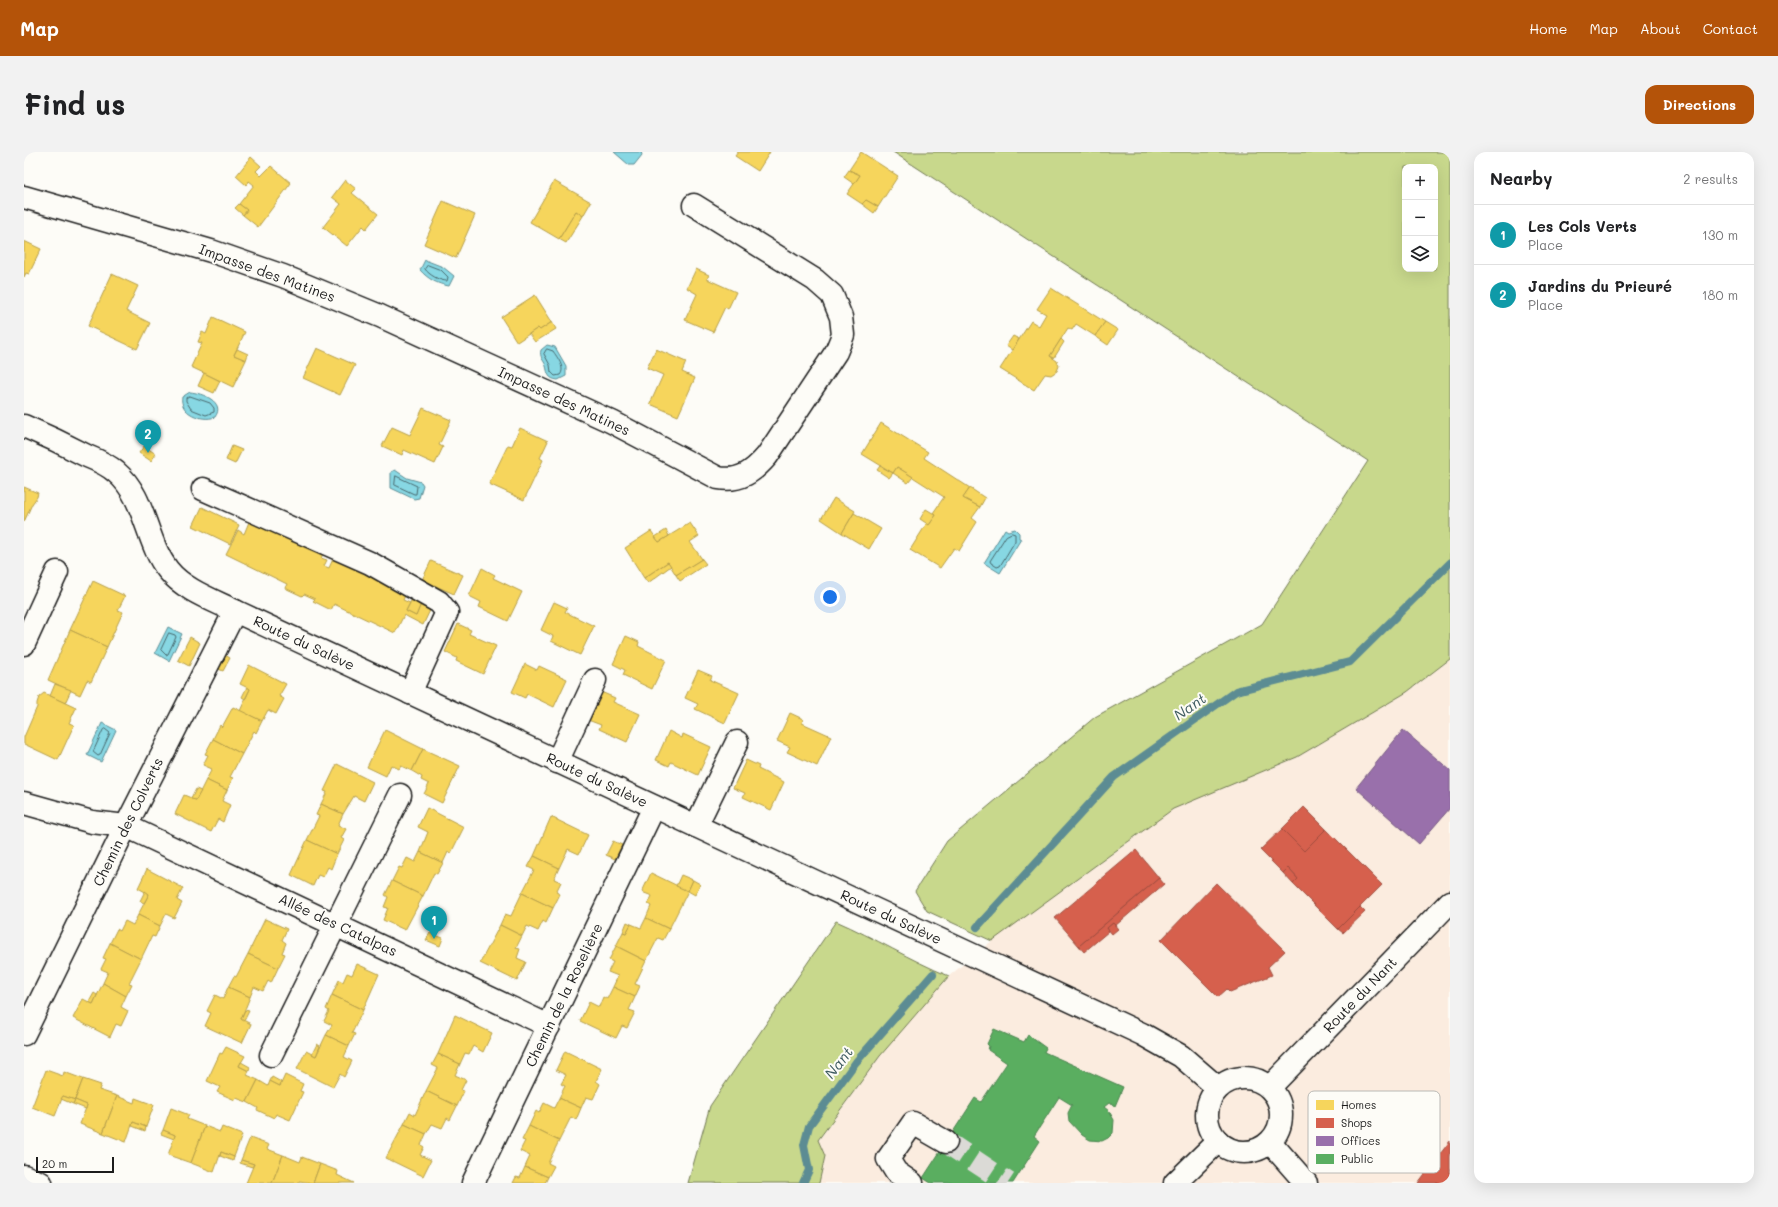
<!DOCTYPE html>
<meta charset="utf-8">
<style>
body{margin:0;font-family:Mali,sans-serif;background:#f2f2f2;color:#202124}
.controls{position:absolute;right:12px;top:12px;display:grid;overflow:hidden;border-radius:8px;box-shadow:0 4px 16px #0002}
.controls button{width:36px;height:36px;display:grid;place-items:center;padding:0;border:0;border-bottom:1px solid #e0e0e0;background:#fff;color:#202124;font:20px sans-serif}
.scale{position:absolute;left:12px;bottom:10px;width:78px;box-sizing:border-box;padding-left:4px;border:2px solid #1c1c1c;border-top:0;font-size:11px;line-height:14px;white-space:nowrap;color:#1c1c1c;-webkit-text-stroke:3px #fdfcf7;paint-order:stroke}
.you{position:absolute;left:806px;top:445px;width:14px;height:14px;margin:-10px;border:3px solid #fff;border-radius:50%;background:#1a73e8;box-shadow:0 0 0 6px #1a73e833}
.badge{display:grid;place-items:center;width:26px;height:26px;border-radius:50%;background:#b45309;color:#fff;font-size:13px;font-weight:700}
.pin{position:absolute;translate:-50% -33px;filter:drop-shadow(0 1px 2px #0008)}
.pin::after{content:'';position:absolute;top:21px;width:14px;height:12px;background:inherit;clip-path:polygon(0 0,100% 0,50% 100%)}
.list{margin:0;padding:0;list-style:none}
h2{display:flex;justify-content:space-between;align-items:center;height:52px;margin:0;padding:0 16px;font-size:17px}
h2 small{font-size:13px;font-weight:400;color:#757577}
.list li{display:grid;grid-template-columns:26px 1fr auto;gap:12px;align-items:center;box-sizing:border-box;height:60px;padding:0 16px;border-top:1px solid #e0e0e0}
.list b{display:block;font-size:15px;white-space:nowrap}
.list p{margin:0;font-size:13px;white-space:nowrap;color:#757577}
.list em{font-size:13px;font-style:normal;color:#757577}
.icon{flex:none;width:22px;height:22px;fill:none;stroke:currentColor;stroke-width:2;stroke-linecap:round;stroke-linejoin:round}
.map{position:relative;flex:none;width:1426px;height:1031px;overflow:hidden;border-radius:12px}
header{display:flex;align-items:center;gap:24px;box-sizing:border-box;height:56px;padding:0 20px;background:#b45309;color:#fff}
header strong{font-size:19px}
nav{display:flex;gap:22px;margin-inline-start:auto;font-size:14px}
.intro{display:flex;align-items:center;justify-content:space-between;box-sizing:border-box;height:96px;padding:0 24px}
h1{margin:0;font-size:28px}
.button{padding:10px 18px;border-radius:12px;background:#b45309;color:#fff;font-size:14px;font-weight:700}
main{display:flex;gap:24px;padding:0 24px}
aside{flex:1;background:#fff;border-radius:12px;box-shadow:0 4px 16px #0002}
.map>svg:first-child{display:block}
.built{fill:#fbecdf}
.green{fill:#c8d88c;stroke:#727a54;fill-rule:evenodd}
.water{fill:#87d7e3;stroke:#5c8c93}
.homes{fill:#f6d55c;stroke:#b59e49}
.shops{fill:#d6604d;stroke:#9e4c3e}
.offices{fill:#9970ab;stroke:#745780}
.public{fill:#5aae61;stroke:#47824c}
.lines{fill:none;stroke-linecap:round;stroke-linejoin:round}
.shore{stroke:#47676c;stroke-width:1}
.stream{stroke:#5c8c93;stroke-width:8}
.minor-tunnel{stroke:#dbdad6;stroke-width:22;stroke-dasharray:22 11;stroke-linecap:butt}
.minor-casing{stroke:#1c1c1c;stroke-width:25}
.minor{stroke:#fdfcf7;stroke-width:22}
.labels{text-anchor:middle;stroke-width:4;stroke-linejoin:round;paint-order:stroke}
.street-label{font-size:14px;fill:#1c1c1c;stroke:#fdfcf7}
.water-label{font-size:15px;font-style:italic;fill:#415d62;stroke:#fdfcf7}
.key{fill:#fdfcf7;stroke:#bab9b5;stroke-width:1}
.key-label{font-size:11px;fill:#1c1c1c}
</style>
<header>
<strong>Map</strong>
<nav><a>Home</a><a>Map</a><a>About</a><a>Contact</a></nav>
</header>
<div class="intro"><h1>Find us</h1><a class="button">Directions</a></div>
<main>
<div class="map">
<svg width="1426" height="1031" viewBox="0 0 1426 1031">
<rect width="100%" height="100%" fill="#fdfcf7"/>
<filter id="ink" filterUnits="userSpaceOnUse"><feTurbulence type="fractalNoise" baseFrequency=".025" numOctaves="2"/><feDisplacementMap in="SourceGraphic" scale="8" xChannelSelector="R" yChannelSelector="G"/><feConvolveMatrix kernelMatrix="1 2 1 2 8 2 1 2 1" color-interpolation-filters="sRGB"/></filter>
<g filter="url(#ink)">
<path class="built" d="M1426,507v524h-631l6,-27 -7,-15 62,-85 69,-80 43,-35 181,-132 124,-52 110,-65z"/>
<g class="green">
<path d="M869,0h557v507l-43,33 -110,65 -124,52 -181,132 -65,-30 -12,-20 32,-50 148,-124 167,-93 106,-163zM1381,15h30v102h-30z"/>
<path d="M812,769c39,17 74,39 113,55l-69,80 -62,84 7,16 -6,27h-131l22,-77z"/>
</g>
<g class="water">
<path d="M590,0h27l1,3 -8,10h-5z"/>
<path d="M401,108l18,7 11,9 -5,10c-12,-2 -21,-7 -29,-16z"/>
<path d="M523,193l8,2 11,19v10l-8,4c-10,-1 -10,-6 -12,-14 -2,-6 -7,-9 -5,-16z"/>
<path d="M166,240c12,1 36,10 25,25 -13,5 -36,-4 -33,-20z"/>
<path d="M371,318l12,8 14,4 2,3 -4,13 -5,1 -23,-11v-16z"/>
<path d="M981,377l3,2 7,-2 4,4v5l2,1 -21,34 -16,-10z"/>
<path d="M144,475l14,7 -13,27 -14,-8z"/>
<path d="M78,571l14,7 -15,32 -14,-7z"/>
</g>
<g class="homes">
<path d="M714,0h32l-12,19 -23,-15z"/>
<path d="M837,0l37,24 -20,31 -12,-7 -4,4 -15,-10 13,-19 -11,-5z"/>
<path d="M227,5l10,9 -5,5 5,5 10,-10 20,17 -33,44 -15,-12 4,-5 -8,-6 15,-19 -5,-4 -3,4 -10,-9z"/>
<path d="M825,18l11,5 -6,9 -10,-7z"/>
<path d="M321,28l11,9 -4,4 26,21 -12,15 -3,-3 -16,20 -24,-19 18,-23 -9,-7z"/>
<path d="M530,29l37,21 -8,14 -7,-5 -17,28 -29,-17z"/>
<path d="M842,48l12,7 -4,6 -12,-9z"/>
<path d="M419,49l32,14 -19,43 -32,-14z"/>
<path d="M215,52l8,6 -4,5 -8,-7z"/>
<path d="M552,59l7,5 -17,27 -7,-4z"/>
<path d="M0,89l17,8 -12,25 -3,-1 -2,4z"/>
<path d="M672,117l13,6 -2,4 29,13 -8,17 -3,-2 -12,25 -28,-12 12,-26 -10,-6z"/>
<path d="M88,122l26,12 -12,25 24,12 -13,26 -49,-23z"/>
<path d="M1027,136l54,34 -10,14 -19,-12 -4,6 -4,-2 -18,28 7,5 2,5 -2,5 -6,4 -6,-1 -11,16 -34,-21 31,-48 8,5 7,-12 -9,-5z"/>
<path d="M511,143l17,27 -12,8 -2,-2 -21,14 -16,-25z"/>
<path d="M189,165l32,15 -11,23 12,5 -13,27 -42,-20 11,-24 -4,-1 4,-10 4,2z"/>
<path d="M528,170l4,7 -21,13 -6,-8 9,-6 2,2z"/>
<path d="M1081,170l13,8 -10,15 -13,-9z"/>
<path d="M989,184l6,3 -7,11 -6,-4z"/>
<path d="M1037,187l3,3 -10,16 -4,-2z"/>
<path d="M293,196l38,17 -15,30 -37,-17z"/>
<path d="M213,197l11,5 -2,6 -12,-5z"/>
<path d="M632,197l30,13 -4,10 13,6 -17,38 -28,-12 13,-29 -16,-7z"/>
<path d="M180,221l16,8 -6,12 -16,-7z"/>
<path d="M399,256l28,12 -12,25 4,2 -8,17 -31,-14 -2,5 -20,-9 10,-19 18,8z"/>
<path d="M857,271l47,29 -4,6 46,30 -7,10 17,9 -8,11 5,4 -18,29 -5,-3 -14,20 -30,-18 17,-27 2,2 7,-10 -3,-2 11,-16 -47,-30 -4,6 -31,-19z"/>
<path d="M496,276l28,13 -8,17 3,2 -19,40 -35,-16 19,-39 4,1z"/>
<path d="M120,294l12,8 -5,7 -12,-8z"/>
<path d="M208,294l10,4 -7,14 -9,-4z"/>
<path d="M856,314l13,7 -4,5 -12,-8z"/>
<path d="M873,315l16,10 -5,6 -15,-10z"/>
<path d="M0,335l14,6 -1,4 -5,7 -8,18z"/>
<path d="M946,336l15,10 -5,9 -17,-9z"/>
<path d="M810,346l21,13 -13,22 -21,-14z"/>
<path d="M178,355l37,18 -9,19 -37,-18z"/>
<path d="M902,357l10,6 -7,10 -9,-6z"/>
<path d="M830,361l27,16 -12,20 -27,-16z"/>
<path d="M225,370l74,32 -2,4 6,2 -3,6 5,2 4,-9 74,32 -4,9 7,3 -4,8 10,5 6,-15 10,5 -9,19 -19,-10 -9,18 -61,-29 -3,6 -18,-9 2,-2 -11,-5 -2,2 -17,-8 2,-4 -61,-30 12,-24 6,4z"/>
<path d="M666,371l9,13 -9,6 12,17 -26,16 -8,-13 -24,16 -19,-30 26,-17 8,11z"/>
<path d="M642,378l3,6 -10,6 -4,-5z"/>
<path d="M678,407l4,5 -26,17 -4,-6z"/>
<path d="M407,409l32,14 -9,19 -32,-14z"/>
<path d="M644,410l3,4 -23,17 -4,-5z"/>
<path d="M458,416l13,7 -2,3 29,14 -14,29 -29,-14 2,-5 -12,-6z"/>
<path d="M69,429l32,15 -7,14 5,2 -16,35 -37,-17z"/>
<path d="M389,445l9,4 -6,15 -10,-5z"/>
<path d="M530,450l13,6 -2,4 29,14 -14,29 -29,-14 2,-5 -12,-6z"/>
<path d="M434,472l13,6 -2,4 27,12 -13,28 -27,-13 1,-3 -12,-6z"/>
<path d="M46,478l37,17 -16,35 -4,-2 -7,15 -32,-15z"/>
<path d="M602,484l13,6 -1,4 28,14 -14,29 -29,-14 2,-5 -12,-6z"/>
<path d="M166,485l10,6 -11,23 -11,-6z"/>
<path d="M198,501l8,5 -7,13 -9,-4z"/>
<path d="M501,512l12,6 2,-4 28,13 -13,28 -27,-13 -2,4 -13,-6z"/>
<path d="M225,513l37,19 -7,12 5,3 -8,15 -8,-4 -6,11 -22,-10 10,-22 -10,-5z"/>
<path d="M674,518l14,6 -2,4 29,13 -14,30 -30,-14 3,-5 -13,-6z"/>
<path d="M31,532l16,6 -6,13 -15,-7z"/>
<path d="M223,535l3,2 -5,10 -3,-2z"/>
<path d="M577,540l14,6 -2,4 27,12 -13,28 -28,-13 2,-4 -13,-5z"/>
<path d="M20,541l32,15 -7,15 5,2 -16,35 -34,-16v-7l13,-30v-4l2,-6z"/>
<path d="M209,555l29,14 -6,12 -2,-2 -12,23 -29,-15 7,-14 2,2z"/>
<path d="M766,561l13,6 -1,4 29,13 -14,30 -30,-14 3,-5 -13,-6z"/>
<path d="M361,578l38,19 -11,22 -11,-5 -2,3 -8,-4 -5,11 -19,-9z"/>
<path d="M645,579l13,7 1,-4 28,13 -13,28 -27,-13 -2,4 -13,-6z"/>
<path d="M189,587l29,15 -12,23 3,1 -6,12 -21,-10 6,-11 -9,-4 5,-10 -3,-1z"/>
<path d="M399,597l37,17 -18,37 -18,-9 5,-10 -8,-4 1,-3 -10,-6z"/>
<path d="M722,608l13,6 -1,3 26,13 -13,28 -28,-13 2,-4 -12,-5z"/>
<path d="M313,612l36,18 -9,19 -10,-5 -11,18 -22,-10 6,-12 -3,-1z"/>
<path d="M182,628l21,10 -5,11 8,4 -7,17 -5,-3 -7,13 -36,-18 9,-19 12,5z"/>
<path d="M172,637l5,2 -5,9 -5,-1z"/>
<path d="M297,652l22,10 -5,11 8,4 -5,9 3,2 -7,14 -30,-14 12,-24 -3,-1z"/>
<path d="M403,656l37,19 -13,26 -3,-1 -5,11 -23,-11 8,-20 -10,-5z"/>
<path d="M527,665l37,18 -9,19 -11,-5 -9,19 -25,-12z"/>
<path d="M283,688l30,14 -6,15 -3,-2 -5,10 -5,-2 -5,11 -22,-11z"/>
<path d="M589,689l9,4 -7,14 -9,-4z"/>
<path d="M396,700l23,11 -6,11 -3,-1 -11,23 -31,-15 7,-14 3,1 5,-10 8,4z"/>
<path d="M510,704l25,12 -5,11 7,3 -5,10 4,2 -7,14 -31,-15 12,-23 -6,-3z"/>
<path d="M123,717l36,19 -6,12 5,3 -8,15 -8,-4 -6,12 -22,-11 11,-21 -11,-6z"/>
<path d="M627,721l37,18 -19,38 -23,-11 5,-12 -3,-2 4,-8 -10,-4z"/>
<path d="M657,723l12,5 -5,11 -12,-5z"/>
<path d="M669,728l7,4 -5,11 -7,-4z"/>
<path d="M368,729l31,15 -18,34 -22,-10 5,-12 -4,-1 4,-10 -3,-2z"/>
<path d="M121,739l4,3 -5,9 -4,-2z"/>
<path d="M498,741l31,15 -7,15 -3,-2 -5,10 -11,-5 -5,10 -22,-11 5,-11 6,2z"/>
<path d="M114,763l22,11 -5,11 -3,-1 -11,23 -31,-16 7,-14 3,2 5,-10 8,4z"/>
<path d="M622,766l23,11 -6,11 -5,-2 -12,23 -30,-15 7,-14 3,1 5,-9 10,4z"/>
<path d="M241,767l22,10 -5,11 4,3 -4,10 3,1 -7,14 -30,-14z"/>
<path d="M603,770l4,2 -5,9 -3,-1z"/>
<path d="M476,773l22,11 -6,12 4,1 -3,9 9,4 -9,19 -37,-18z"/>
<path d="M406,781l13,5 -3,8 -14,-6z"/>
<path d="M86,791l31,16 -12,24 3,1 -6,12 -23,-13 5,-11 -7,-3 5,-10 -3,-1z"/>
<path d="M592,794l30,15 -11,23 5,2 -5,11 -22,-10 5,-11 -10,-4 5,-10 -4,-2z"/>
<path d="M224,802l30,14 -7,15 -3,-2 -5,10 -9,-4 -4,10 -22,-10 6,-11 2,1z"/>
<path d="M333,812l22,10 -16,36 -31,-15 7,-15 4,2 4,-9 5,2z"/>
<path d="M79,831l23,13 -5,11 7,4 -7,15 -5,-2 -6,13 -37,-19 10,-19 10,5z"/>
<path d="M204,835l22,10 -9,22 10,5 -9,19 -37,-17 6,-13 -4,-2 8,-16 8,4z"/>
<path d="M589,835l22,10 -6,13 6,2 -8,16 -5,-2 -6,12 -36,-17 9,-19 10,5 4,-10 4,2z"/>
<path d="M70,841l3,2 -4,9 -4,-2z"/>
<path d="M308,843l31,15 -11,23 3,1 -6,12 -23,-11 6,-10 -8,-4 5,-10 -3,-2z"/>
<path d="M221,858l4,1 -5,10 -3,-2z"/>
<path d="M431,863l37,18 -9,19 -10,-6 -4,8 -4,-1 -5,11 -22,-10z"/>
<path d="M302,883l23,11 -5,11 8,4 -8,16 -4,-3 -7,13 -36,-18 9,-18 10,5z"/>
<path d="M293,892l3,2 -4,10 -4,-2z"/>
<path d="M202,895l19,9 -6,10 10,5 -2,4 11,5 -11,22 -11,-4 -1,2 -18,-8 3,-5 -13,-6 13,-28 2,1z"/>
<path d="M541,899l37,18 -6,12 4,3 -7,15 -7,-2 -5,11 -22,-10 6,-12 -4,-2 5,-9 -10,-5z"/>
<path d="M414,902l22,10 -5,11 11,5 -5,10 3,1 -7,15 -31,-15 12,-23 -6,-3z"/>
<path d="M217,910l9,5 -1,4 -10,-5z"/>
<path d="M22,918l17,6 1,-4 19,7 -8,21 -12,-4 -8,20 -23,-9z"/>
<path d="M261,923l18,9 -3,7 3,1 -13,28 -14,-6 -2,4 -17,-8 1,-2 -11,-6 11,-22 10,6 2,-5 10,5z"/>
<path d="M248,925l9,5 -1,4 -10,-5z"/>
<path d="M59,927l18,6 -2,5 18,6 -14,37 -23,-9 7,-19 -12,-5z"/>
<path d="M402,939l31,15 -7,14 -3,-2 -5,10 -10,-4 -6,10 -22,-10 6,-12 5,3z"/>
<path d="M39,944l12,4 -2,4 -12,-5z"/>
<path d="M93,944l17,7 1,-5 19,7 -8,22 -13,-5 -7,20 -23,-9z"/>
<path d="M535,946l22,10 -5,12 -5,-3 -12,24 -30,-15 7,-15 3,2 5,-10 10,5z"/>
<path d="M51,948l12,5 -1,4 -13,-5z"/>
<path d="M147,956l18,7 -2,4 18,7 -14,37 -23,-8 7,-20 -12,-5z"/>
<path d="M109,970l13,5 -1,4 -13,-5z"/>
<path d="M380,972l22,10 -5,11 3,2 -4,8 11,5 -8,16 -37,-18z"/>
<path d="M181,974l15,6 2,-5 20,8 -8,22 -13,-5 -7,20 -23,-9z"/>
<path d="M505,974l30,15 -11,22 6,3 -6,11 -23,-10 5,-11 -10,-5 5,-10 -3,-1z"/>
<path d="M139,978l12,5 -1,4 -13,-5z"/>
<path d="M226,986l19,7 -2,4 16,6 -11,28h-26l8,-19 -13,-4z"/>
<path d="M197,1000l13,5 -1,4 -13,-5z"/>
<path d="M259,1003l17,7 2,-5 18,7 -7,19 -14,-2v2h-27z"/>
<path d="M217,1008l13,4 -2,3 -12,-4z"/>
<path d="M296,1012l18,7 -1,4 17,8h-41z"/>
<path d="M501,1015l23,10 -3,6h-32l3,-6 4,1z"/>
</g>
<g class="shops">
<path d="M1280,655l22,22 -22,22 -22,-22z"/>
<path d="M1258,677l22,22 22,-22 56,56 -44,44 -45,-45 5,-5 -10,-11 -5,5 -23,-23z"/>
<path d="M1112,698l23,28 -80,68 -24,-28z"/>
<path d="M1264,716l10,11 -5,5 -10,-11z"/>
<path d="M1135,726l5,6 -49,42 -2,-3 -6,5 2,3 -25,21 -5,-6z"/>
<path d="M1192,731l69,68 -17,16 4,8 -42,17 -3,-3 -9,8 -57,-57z"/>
<path d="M1336,755l5,5 -22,21 -5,-4z"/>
<path d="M1089,771l5,6 -6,5 -5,-6z"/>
<path d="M1426,989v42h-32z"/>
</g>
<path class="offices" d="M1379,578l47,40v38l-31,36 -63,-56z"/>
<path class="public" d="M970,877l30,13 4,-7 18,13 -2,4 79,35 -8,19 -6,-3 -5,4 5,4 5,9 -1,13 -5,5 -6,3 -12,-1 -8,-5 -13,-14 -1,-8 4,-8 -13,-8 -25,39 6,5 -27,42h-82l-8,-5 52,-80 6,4 26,-39 -19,-13 1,-4 -2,-2z"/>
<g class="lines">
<g class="shore">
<path d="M404,113l13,5 7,7 -1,4c-7,0 -18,-6 -22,-12z"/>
<path d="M523,197l6,2c4,6 13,17 7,24l-5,1 -4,-4 -1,-7 -6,-11z"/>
<path d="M166,244l20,7 4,5v4l-8,3 -15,-6 -5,-8v-3z"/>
<path d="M372,324l21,10 -1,8h-2l-19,-9z"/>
<path d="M988,381l3,1v7l-15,25 -3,1 -6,-4 -1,-2 16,-25z"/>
<path d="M145,481l6,2 1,2 -8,17 -2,1 -5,-5z"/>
<path d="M81,577l5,4 -10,22 -2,1 -5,-4 10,-22z"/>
</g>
<g class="stream">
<path d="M953,775l137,-150 122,-86 114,-29 100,-99"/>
<path d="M779,1031l6,-13 -5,-25 5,-19 47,-64 77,-88"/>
</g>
<path class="minor-tunnel" d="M922,990l62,41"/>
<defs>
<g id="minor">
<path d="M0,45l187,54 72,25 97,40 232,106 106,56c22,4 35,-6 49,-22l69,-104 7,-17 -2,-18 -9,-22 -17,-15 -121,-75"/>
<path d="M0,274c21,9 42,19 63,30 10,4 21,9 29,16 30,25 29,69 52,98 16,20 45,30 67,41l907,423 39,22 37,32"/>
<path d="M179,337l167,74 69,39 8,10 -37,81"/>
<path d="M0,492l33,-72"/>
<path d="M533,610l38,-82"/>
<path d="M0,651l68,19 34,4 423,200"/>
<path d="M672,674l41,-84"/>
<path d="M0,882l102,-208 109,-215"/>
<path d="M247,903l129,-260"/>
<circle cx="1220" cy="963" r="37"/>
<path d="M1246,935l180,-185"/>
<path d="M1246,990l36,41"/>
<path d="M0,1024l17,7"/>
<path d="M449,1031l181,-376"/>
<path d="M888,1031l-16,-11 -8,-13 25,-36 33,19"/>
<path d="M1151,1031l43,-42"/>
</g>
</defs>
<use href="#minor" class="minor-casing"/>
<use href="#minor" class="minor"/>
</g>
</g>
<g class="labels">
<g class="street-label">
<text transform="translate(243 121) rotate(20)" y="5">Impasse des Matines</text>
<text transform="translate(540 249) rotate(25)" y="5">Impasse des Matines</text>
<text transform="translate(280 491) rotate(25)" y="5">Route du Salève</text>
<text transform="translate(573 628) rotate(25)" y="5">Route du Salève</text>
<text transform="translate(104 670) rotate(-64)" y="5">Chemin des Colverts</text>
<text transform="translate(867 765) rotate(25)" y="5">Route du Salève</text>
<text transform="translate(314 773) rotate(25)" y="5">Allée des Catalpas</text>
<text transform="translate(540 843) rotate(-64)" y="5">Chemin de la Roselière</text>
<text transform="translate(1336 843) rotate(-46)" y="5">Route du Nant</text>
</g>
<g class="water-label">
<text transform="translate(1166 555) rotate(-35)" y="5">Nant</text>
<text transform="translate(815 911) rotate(-52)" y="5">Nant</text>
</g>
</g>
<rect x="1284" y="939" width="132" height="82" rx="6" class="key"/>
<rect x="1292" y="948" width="18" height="10" fill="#f6d55c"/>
<rect x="1292" y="966" width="18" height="10" fill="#d6604d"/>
<rect x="1292" y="984" width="18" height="10" fill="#9970ab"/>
<rect x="1292" y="1002" width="18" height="10" fill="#5aae61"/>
<g class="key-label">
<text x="1317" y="957">Homes</text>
<text x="1317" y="975">Shops</text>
<text x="1317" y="993">Offices</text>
<text x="1317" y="1011">Public</text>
</g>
</svg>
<div class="controls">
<button>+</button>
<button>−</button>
<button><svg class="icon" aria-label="layers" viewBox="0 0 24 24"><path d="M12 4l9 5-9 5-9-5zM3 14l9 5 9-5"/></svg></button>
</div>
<div class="scale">20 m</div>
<div class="you"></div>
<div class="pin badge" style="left:410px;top:787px;background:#0f9aa8">1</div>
<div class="pin badge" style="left:124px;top:301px;background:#0f9aa8">2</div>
</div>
<aside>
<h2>Nearby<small>2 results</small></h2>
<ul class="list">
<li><span class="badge" style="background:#0f9aa8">1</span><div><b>Les Cols Verts</b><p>Place</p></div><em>130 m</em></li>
<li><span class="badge" style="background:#0f9aa8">2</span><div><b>Jardins du Prieuré</b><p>Place</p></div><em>180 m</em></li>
</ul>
</aside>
</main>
